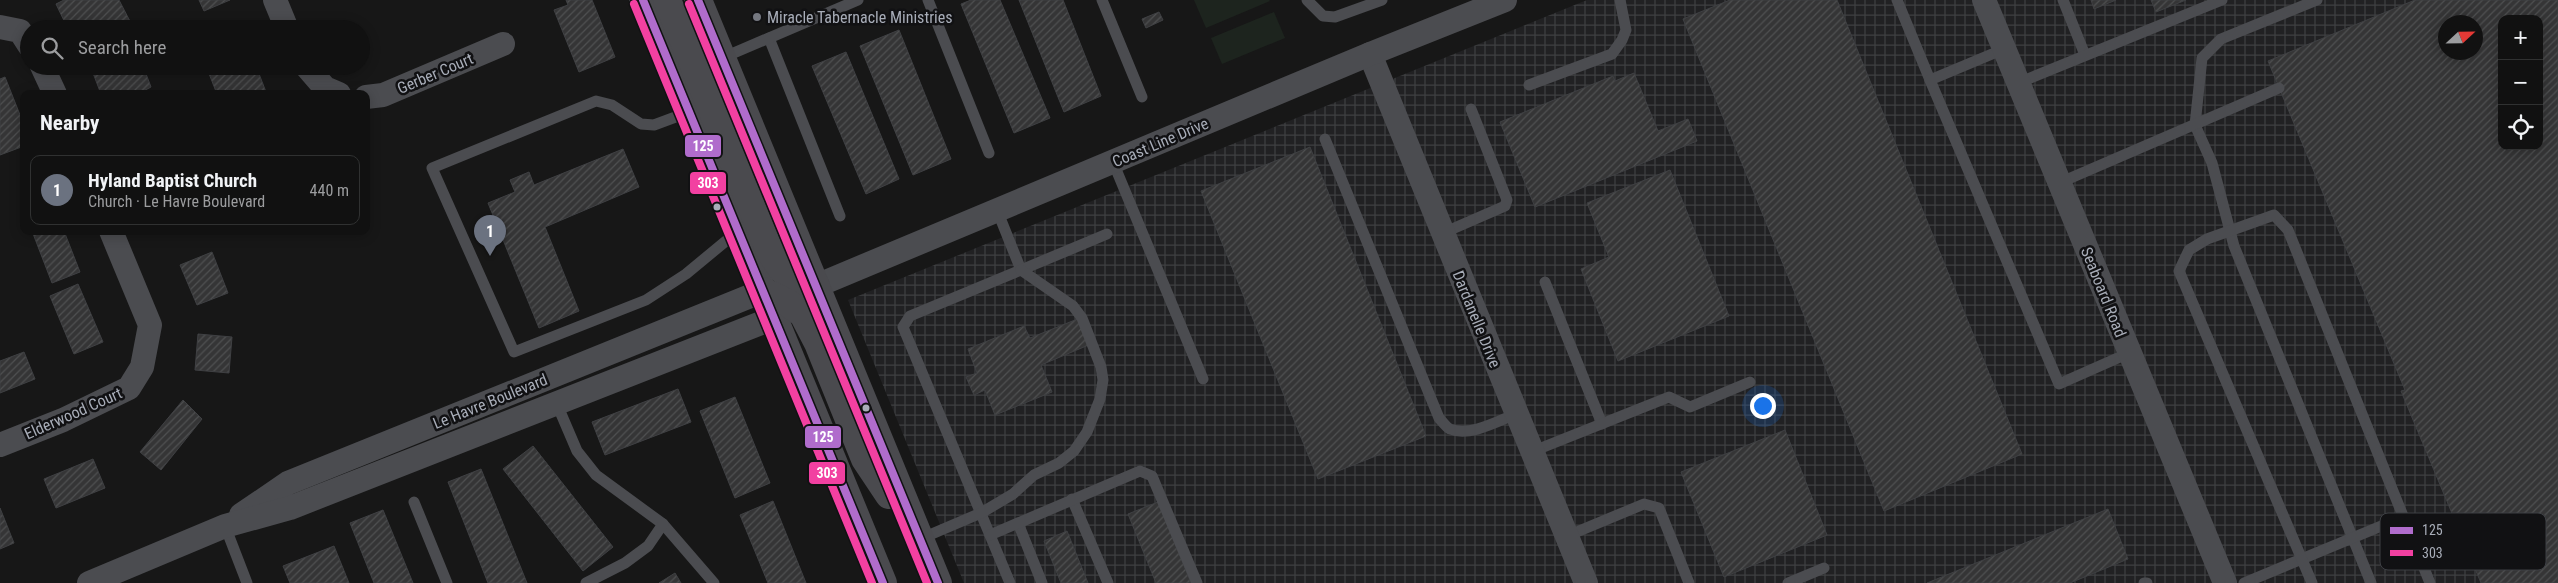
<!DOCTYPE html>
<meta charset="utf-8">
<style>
body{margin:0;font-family:"Roboto Condensed",sans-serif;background:#1e1f1f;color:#f1f3f6}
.controls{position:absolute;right:15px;top:15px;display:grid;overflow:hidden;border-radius:10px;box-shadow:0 2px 12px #0003}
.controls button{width:45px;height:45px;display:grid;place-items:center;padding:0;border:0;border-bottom:1px solid #303131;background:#111;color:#f1f3f6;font:25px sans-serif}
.compass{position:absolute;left:2438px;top:15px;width:45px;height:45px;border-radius:50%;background:#111;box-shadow:0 2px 12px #0003;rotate:68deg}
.you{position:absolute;left:1762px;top:405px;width:18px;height:18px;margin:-12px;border:4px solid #fff;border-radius:50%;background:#1a73e8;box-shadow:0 0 0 8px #1a73e833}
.badge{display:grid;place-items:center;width:32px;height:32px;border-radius:50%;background:#7c3aed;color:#fff;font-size:16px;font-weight:700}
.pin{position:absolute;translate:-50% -41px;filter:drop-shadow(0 1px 2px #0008)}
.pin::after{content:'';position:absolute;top:26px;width:18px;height:15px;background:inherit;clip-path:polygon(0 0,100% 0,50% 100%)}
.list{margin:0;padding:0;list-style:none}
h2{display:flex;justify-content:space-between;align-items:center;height:65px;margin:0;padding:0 20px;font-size:21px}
h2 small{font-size:16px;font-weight:400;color:#9c9d9f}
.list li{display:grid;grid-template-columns:32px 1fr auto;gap:15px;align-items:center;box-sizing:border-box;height:70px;margin:0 10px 10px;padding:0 10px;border:1px solid #303131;border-radius:10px}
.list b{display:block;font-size:19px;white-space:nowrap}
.list p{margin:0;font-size:16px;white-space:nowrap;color:#9c9d9f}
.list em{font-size:16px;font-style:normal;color:#9c9d9f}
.icon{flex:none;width:28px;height:28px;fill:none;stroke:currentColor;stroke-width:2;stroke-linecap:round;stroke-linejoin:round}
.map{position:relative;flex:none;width:2558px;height:583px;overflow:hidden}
.search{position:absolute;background:#111;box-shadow:0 2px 12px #0003;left:20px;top:20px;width:350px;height:55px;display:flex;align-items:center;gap:12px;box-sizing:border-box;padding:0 18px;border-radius:28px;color:#9c9d9f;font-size:19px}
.panel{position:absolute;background:#111;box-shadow:0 2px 12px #0003;left:20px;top:90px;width:350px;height:145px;border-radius:10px}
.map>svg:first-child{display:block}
.industrial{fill:url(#industrial-grid);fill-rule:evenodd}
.pitch{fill:#1d241e}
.building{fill:url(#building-hatch);stroke:#3f4043;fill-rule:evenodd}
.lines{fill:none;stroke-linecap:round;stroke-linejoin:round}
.lane{stroke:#4b4c50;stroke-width:11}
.street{stroke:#4b4c50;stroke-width:24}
.secondary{stroke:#4a4a4e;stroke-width:28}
.bus-1-casing{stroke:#111113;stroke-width:11}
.bus-2-casing{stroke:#111113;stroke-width:11}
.bus-1{stroke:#b06ccc;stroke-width:8}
.bus-2{stroke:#f240a1;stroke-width:8}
.poi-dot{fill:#757880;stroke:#111113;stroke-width:2}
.bus-dot{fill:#a8adb8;stroke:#111113;stroke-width:2}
.labels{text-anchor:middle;stroke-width:5;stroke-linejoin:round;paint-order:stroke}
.poi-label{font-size:16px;fill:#a8adb8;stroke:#111113;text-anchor:start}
.street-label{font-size:16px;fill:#a8adb8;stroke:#111113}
.key{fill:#111113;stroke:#3e4045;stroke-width:1}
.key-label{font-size:14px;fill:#a8adb8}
.line-badge{stroke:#111113;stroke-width:2}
.badge-label{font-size:14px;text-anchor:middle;font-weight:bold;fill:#fff}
</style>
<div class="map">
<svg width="2558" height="583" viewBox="0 0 2558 583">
<defs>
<pattern id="industrial-grid" width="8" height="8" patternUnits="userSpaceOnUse" patternTransform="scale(1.25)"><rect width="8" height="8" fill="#212123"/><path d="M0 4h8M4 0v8" fill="none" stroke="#3e3f41"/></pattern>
<pattern id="building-hatch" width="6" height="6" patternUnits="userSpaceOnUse" patternTransform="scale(1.25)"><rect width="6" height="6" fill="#353536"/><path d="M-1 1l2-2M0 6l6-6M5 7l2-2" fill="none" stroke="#4f5051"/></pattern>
</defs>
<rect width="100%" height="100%" fill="#171717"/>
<path class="industrial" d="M1587,0h971v583h-1594l-116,-283zM2502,19h37v127h-37zM2446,22h30v30h-30z"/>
<g class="pitch">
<path d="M1194,0h75l1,1 -64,27z"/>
<path d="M1274,12l11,26 -63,26 -11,-26z"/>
</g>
<g class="building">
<path d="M64,0h55l15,29h-66l-12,-25z"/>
<path d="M199,0h31l-26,11z"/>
<path d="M566,0h26l23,57 -36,15 -25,-62 14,-5z"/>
<path d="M971,0h29l50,118 -36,15 -53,-129z"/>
<path d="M1019,0h44l38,96 -37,16z"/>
<path d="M1730,0h107l185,454 -138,57 -201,-492z"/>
<path d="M2091,0h25l-22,9z"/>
<path d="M2151,0h35l-30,12z"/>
<path d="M2415,0h143v583h-77l-80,-192 4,-1 -137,-329zM2502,19h37v127h-37zM2446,22h30v30h-30z"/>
<path d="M1159,12l4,8 -17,8 -4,-9z"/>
<path d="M899,30l52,129 -38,16 -53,-129z"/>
<path d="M846,52l53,127 -33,15 -54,-128z"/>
<path d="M111,66h32l8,21 -13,7h-37l-8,-21z"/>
<path d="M206,66h50l10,26 -35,2 -2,-5 -12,5z"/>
<path d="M1634,73l24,58 30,-12 9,22 -162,66 -35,-85 113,-46 2,5z"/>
<path d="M5,77l19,48v21l-24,9v-76z"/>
<path d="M1310,147l116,289 -108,43 -117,-288z"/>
<path d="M623,149l16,38 -94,40 34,84 -40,17 -51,-125 27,-11 -5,-12 19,-8 5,13z"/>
<path d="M1670,170l59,146 -111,45 -37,-92 28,-12 -22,-54z"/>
<path d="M32,231h32l16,41 -28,11z"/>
<path d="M212,252l16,41 -31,12 -17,-40z"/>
<path d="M78,284l25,58 -29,12 -24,-58z"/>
<path d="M1080,318l11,26 -50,21 11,27 -57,23 -10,-25 -11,5 -8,-18 11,-4 -9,-24 56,-23 6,12z"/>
<path d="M198,334l34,3 -3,36 -34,-3z"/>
<path d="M24,352l11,27 -35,14v-32z"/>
<path d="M678,389l13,33 -86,33 -13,-33z"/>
<path d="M735,397l35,86 -35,15 -35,-87z"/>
<path d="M183,400l19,19 -41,51 -21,-18z"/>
<path d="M1785,430l42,105 -103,42 -43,-105z"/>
<path d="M533,446l80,101 -30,24 -80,-102z"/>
<path d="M93,459l12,29 -49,20 -12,-29z"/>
<path d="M481,469l46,114h-39l-40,-101z"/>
<path d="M773,501l33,82h-38l-28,-68z"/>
<path d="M1158,502l33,81h-35l-28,-69z"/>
<path d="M0,508l14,35 -14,6z"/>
<path d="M2108,509l20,50 -58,24h-143z"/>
<path d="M383,510l30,73h-39l-24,-60z"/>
<path d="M1067,531l21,52h-27l-17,-42z"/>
<path d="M334,546l15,37h-59l-7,-17z"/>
<path d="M675,573l6,10h-22z"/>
</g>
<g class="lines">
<g class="lane">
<path d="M928,0l61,153"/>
<path d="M1102,0l40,97"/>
<path d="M1307,0l16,16 12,1 47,-17"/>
<path d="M1897,0l33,80"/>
<path d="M2063,0l22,55"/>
<path d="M2317,0l-96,39 -19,19 -7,67 17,38 22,83 137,337"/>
<path d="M769,38l71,178"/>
<path d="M2004,49l-74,31 129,304 70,-31"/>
<path d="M722,58l136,-58"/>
<path d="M2018,83l204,-83"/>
<path d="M1529,85l83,-31 10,-14 4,-10 -6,-30"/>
<path d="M689,112l-35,13 -13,-1 -29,-19 -16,-4 -164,67 82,184 132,-52 40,-26 52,-43"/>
<path d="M1325,139l114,279c3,3 7,9 11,11 20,8 48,-8 66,-15"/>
<path d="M1113,162l90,217"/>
<path d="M2059,183l220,-95"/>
<path d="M997,210l24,60 -111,46 -7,11 107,256"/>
<path d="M1443,233l62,-27 2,-6 -36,-91"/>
<path d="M1021,270l86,-36"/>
<path d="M1545,282l57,142"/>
<path d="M556,402l21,49 19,24 67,49 51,59"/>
<path d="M1531,452l138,-55 21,10 60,-25"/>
<path d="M1072,499l36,84"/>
<path d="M414,502l33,81"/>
<path d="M1018,523l24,60"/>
<path d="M225,526l22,57"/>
<path d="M990,535l150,-64 12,5 45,107"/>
<path d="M1567,536l77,-32 15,4 30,75"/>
<path d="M920,539l61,-26 32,-19 21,-19 25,-12 15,-12 13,-19 13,-33 3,-19 -2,-13 -19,-49 -9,-12 -52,-36"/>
<path d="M586,583l39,-20 23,-17 15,-22"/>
<path d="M1788,583l36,-15"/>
<path d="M2144,583h3"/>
<path d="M2244,583l159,-66"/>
<path d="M2312,583l-133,-312 10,-21 18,-11 67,-24 14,15 142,353"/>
</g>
<g class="street">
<path d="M275,0l12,29"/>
<path d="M1984,0l241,583"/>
<path d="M0,27l20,4 9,14"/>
<path d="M1370,54l216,529"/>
<path d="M42,66l13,28"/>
<path d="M306,66l19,22 14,6"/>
<path d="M366,97l17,-2 120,-51"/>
<path d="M816,286l554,-232 135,-54"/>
<path d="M0,445l63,-25 66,-32 13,-21 8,-42 -39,-94"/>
<path d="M241,515l47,-32 475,-192"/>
<path d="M89,583l136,-57 65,-18 484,-190"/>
</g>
<g class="secondary">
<path d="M643,0l240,583"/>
<path d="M667,0l102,249c15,25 18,31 47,37"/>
<path d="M698,0l240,583"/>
<path d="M763,291l25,12 15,11 15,29 47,116 24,36"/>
</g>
<defs>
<g id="bus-1">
<path d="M643,0l240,583"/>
<path d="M698,0l240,583"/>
</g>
<g id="bus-2">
<path d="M634,4l238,579"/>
<path d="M689,4l238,579"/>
</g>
</defs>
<use href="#bus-1" class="bus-1-casing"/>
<use href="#bus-2" class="bus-2-casing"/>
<use href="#bus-1" class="bus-1"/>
<use href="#bus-2" class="bus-2"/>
</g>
<circle class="poi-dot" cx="757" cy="17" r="5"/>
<g class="bus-dot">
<circle cx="717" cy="207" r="4.5"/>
<circle cx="866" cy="408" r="4.5"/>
</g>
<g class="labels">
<g class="poi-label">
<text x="767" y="23">Miracle Tabernacle Ministries</text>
</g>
<g class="street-label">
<text transform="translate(435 73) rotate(-23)" y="6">Gerber Court</text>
<text transform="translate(1160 142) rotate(-23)" y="6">Coast Line Drive</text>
<text transform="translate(2104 292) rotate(68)" y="6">Seaboard Road</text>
<text transform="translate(1477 319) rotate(68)" y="6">Dardanelle Drive</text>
<text transform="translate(490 401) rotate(-22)" y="6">Le Havre Boulevard</text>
<text transform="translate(73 413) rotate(-24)" y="6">Elderwood Court</text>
</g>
</g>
<rect x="2380" y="513" width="166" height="57" rx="8" class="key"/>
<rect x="2390" y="527" width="23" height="7" fill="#b06ccc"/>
<rect x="2390" y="550" width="23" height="6" fill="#f240a1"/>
<g class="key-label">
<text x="2422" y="535">125</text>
<text x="2422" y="558">303</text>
</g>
<g class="line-badge">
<rect x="684" y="134" width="38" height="24" rx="5" fill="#b06ccc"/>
<rect x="689" y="171" width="38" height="24" rx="5" fill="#f240a1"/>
<rect x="804" y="425" width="38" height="24" rx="5" fill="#b06ccc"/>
<rect x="808" y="461" width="38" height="24" rx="5" fill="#f240a1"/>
</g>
<g class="badge-label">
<text x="703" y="151">125</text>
<text x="708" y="188">303</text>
<text x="823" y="442">125</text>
<text x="827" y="478">303</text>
</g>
</svg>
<div class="controls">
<button>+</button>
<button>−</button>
<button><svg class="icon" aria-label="locate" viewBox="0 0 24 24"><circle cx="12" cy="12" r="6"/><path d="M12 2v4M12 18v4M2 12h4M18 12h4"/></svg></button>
</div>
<svg class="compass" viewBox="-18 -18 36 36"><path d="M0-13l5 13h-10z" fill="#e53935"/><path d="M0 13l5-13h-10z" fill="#9c9d9f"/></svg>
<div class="you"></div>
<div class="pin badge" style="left:490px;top:256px;background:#6b7280">1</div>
<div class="search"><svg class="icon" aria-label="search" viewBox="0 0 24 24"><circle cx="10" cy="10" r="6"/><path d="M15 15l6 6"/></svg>Search here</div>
<section class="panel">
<h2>Nearby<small></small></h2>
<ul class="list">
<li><span class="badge" style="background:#6b7280">1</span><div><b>Hyland Baptist Church</b><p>Church · Le Havre Boulevard</p></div><em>440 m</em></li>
</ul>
</section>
</div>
